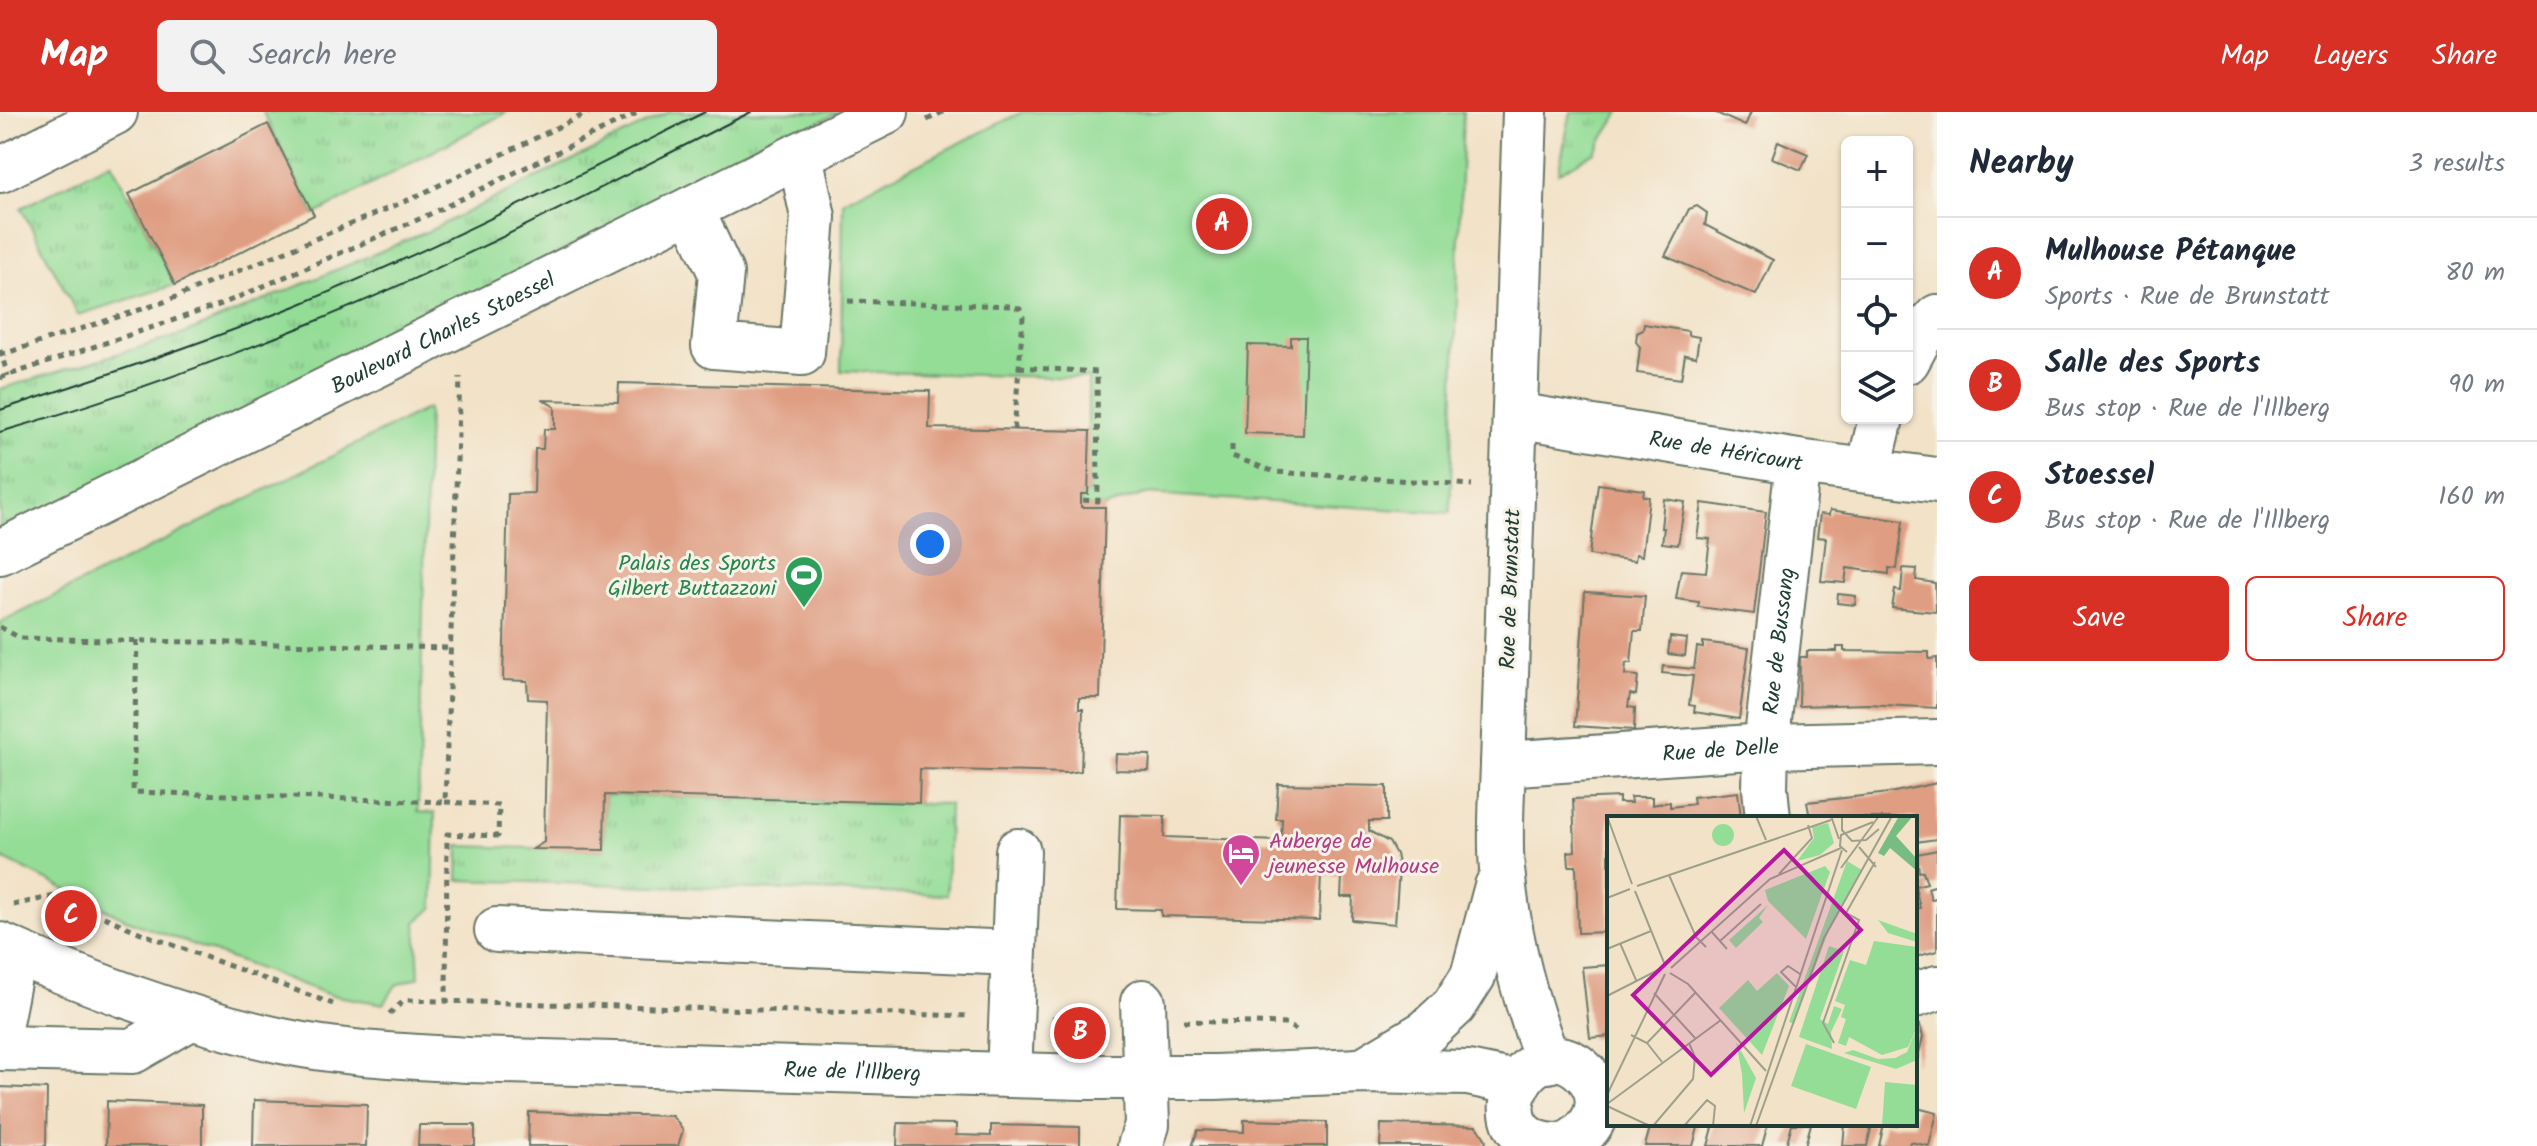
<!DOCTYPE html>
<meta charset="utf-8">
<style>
body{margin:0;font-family:Kalam,sans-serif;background:#f2f2f3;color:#1f2937}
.controls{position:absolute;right:24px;top:24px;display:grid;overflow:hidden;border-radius:12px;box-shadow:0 2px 6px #0004}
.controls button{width:72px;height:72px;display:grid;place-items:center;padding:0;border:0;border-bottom:2px solid #e0e1e3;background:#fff;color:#1f2937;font:40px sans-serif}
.you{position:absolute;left:930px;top:432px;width:28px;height:28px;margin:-20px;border:6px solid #fff;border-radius:50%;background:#1a73e8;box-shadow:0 0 0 12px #1a73e833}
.badge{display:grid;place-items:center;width:52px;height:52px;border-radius:50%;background:#d93025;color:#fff;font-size:26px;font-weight:700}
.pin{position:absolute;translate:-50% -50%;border:4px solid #fff;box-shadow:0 2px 8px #0006}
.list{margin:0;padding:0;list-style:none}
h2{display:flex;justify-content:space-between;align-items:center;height:104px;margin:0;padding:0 32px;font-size:34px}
h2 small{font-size:26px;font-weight:400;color:#747a83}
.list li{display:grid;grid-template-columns:52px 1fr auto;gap:24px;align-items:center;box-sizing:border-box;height:112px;padding:0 32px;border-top:2px solid #e0e1e3}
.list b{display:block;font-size:30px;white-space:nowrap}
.list p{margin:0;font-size:26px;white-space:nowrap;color:#747a83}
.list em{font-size:26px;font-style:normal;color:#747a83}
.actions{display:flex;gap:16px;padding:24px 32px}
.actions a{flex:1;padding:18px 0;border:2px solid #d93025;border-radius:12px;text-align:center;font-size:28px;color:#d93025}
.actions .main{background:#d93025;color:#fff}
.icon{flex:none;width:44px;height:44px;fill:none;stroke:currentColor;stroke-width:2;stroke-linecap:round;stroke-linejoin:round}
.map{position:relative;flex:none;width:1937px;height:1034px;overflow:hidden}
header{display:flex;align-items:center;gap:48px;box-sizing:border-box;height:112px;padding:0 40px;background:#d93025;color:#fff}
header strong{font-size:38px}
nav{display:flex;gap:44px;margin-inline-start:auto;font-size:28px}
.search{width:560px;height:72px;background:#f2f2f3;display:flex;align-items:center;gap:20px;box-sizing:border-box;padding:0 28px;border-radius:12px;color:#747a83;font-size:30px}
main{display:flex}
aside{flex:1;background:#fff}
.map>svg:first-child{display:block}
.grass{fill:url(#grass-tufts);stroke:#5a8d66;stroke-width:2}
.park{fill:#94dd97;stroke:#5a8d66;stroke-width:2}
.building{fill:#df9d82}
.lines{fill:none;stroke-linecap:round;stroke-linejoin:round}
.minor-casing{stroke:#697767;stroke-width:48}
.major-casing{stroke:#697767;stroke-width:48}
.path{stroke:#697767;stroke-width:5;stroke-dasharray:6 6;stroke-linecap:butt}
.minor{stroke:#fff;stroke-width:44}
.major{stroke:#fff;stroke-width:44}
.tram{stroke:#1f3d34;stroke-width:2}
.labels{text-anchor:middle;stroke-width:6;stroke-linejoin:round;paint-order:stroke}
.street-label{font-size:22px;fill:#1f3d34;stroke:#f7f3e8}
.leisure-label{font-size:22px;fill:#27864d;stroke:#f7f3e8;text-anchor:end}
.hotel-label{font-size:22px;fill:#b23c85;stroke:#f7f3e8;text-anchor:start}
.inset-road{fill:none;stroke:#9ea08c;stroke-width:2}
.view{fill:#b5179e;fill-opacity:0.15;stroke:#b5179e;stroke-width:4}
.inset-edge{fill:none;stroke:#1f3d34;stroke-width:4}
</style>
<header>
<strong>Map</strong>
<div class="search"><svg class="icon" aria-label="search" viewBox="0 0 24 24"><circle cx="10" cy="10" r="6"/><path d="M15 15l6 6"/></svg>Search here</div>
<nav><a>Map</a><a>Layers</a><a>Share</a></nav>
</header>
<main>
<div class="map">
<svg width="1937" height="1034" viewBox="0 0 1937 1034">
<defs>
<pattern id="grass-tufts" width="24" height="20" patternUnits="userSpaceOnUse" patternTransform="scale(2)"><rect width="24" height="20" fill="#94dd97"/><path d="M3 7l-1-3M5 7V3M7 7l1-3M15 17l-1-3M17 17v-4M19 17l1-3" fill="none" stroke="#78b47c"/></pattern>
</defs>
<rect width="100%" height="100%" fill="#f7f3e8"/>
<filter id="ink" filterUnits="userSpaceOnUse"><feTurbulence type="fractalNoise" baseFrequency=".0125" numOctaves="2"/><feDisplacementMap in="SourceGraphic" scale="16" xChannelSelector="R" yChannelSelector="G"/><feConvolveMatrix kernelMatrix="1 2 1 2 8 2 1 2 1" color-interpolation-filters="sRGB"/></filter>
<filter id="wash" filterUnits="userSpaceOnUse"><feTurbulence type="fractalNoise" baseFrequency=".006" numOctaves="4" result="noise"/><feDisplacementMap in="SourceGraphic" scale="32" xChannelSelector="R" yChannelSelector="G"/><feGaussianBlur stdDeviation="1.8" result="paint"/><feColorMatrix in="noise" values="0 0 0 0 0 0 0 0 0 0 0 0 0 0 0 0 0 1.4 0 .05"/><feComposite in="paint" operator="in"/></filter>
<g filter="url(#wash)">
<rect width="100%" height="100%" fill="#f2e2c7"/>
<g class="grass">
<path d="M263,0h244l-193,103z"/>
<path d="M669,0h170l-839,421v-144l184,-55 247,-104z"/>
<path d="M1571,0h49l-26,40 -36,21z"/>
<path d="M111,50l64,123 -97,30 -57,-107z"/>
<path d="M605,683l344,9 -2,91 -489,-15 1,-34 145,4z"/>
</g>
<g class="park">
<path d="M1022,0h441l-13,401 -305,-19 -40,13h-24v-13h7v-116l-247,-7 2,-170z"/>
<path d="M428,296l-10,404 17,1 -2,95 -17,14 3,55 -23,8 -12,19 -54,-9 -196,-72 -134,-66v-234z"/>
</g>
<g id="blocks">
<g class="building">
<path d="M1714,0h37l-6,14z"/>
<path d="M268,12l46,91 -139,70 -46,-91z"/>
<path d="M1778,29l30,13 -7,16 -29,-12z"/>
<path d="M1697,94l10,7 -2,12 68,35 -17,35 -91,-39 24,-47z"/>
<path d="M1644,212l44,7v4l11,2 -3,20 -11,-2 -4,24 -44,-6 3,-26 -4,-5 1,-9 6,-3z"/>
<path d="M1291,225h15l-3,98 -58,-2 3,-88 43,1z"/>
<path d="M619,271l311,8 -1,37 161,3 -2,63h-7v13h24l-5,191h-21v11h4l-2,62 -14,2 -147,-4 -1,34 -314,-8 -1,55 -71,-1 11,-7 3,-142 -19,-1 -1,-18 -24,-1 5,-186 26,-1 1,-44h8l1,-20h11v-22l-11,-7 74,2z"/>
<path d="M1598,372l46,6 -1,6 6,1 -7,59 -6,-2 -1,7 -46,-6z"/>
<path d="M1664,387l21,3 -7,43 -16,-2 2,-15h-3z"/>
<path d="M1702,391l64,9 -12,102 -56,-7 1,-5 -23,-3 5,-29 25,2 4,-33 -13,-1z"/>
<path d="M1830,398l73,11 -6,48 -8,-1v6l-42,-6 -2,15 -24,-2 5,-43 -9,-1 3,-23 9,1z"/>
<path d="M1903,456l14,1 -1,11 19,3 1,29 -44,-4 3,-18 6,1z"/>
<path d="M1585,480l60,4 -3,35h-8l-3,32h-5l-1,12 13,1 -2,19 -6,-1 -2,13 7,1 -1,22 -59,-4z"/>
<path d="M1838,482l18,2 -1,9 -18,-2z"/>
<path d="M1670,525l17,2 -2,17 -17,-2z"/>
<path d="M1703,530l46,6 -10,71 -45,-7 1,-6 -6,-1 4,-29 -31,-3 1,-7 31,3 3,-22 6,1z"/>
<path d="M1837,535h7v4l85,1v7l8,-1v50l-69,-4 -69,2 1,-49h7v-6h30z"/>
<path d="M1116,642l34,1 -1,16 -34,-1z"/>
<path d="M1937,671v56l-22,3v-24h-105l-3,-16 83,-9z"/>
<path d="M1278,672l109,2v35h-18v10l20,11 7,12 3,15 -4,55 -43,-4 1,-23h-12l1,-22h-21l-2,45 -158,-4v-6l-44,-1 3,-94 45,1 -1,21 117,4 1,-22h-6z"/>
<path d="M1738,680l3,26h-132v114l-31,1 -2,-67h-7l-1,-14 7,-1 -2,-52 46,-2v6h12l-1,-6h22v8l18,-3v5l24,-3 -1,-7z"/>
<path d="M1937,738v35l-9,3 3,11 6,-1v53l-22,6v-48l5,-1 -5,-22 12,-3 -4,-12 -4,1 -2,-18z"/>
<path d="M1609,853v71l-19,2 -8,-71z"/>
<path d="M1920,913l3,12 -7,28 -1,-39z"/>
<path d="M0,975l47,2 -1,57h-46z"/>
<path d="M254,988l113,4 -1,42h-113z"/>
<path d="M107,989l95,4v41h-96z"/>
<path d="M1917,996l20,5 -8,33 -19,-4 -1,4h-30l5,-22 13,2v-2h18v-13z"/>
<path d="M529,1000l143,4 11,14 -5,16h-150z"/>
<path d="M1244,1008l83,2v24h-135l6,-16 46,2z"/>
<path d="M898,1011l58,1v11l35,1v-11l89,2v19h-183z"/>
<path d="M1381,1012l96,2 9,14 -2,6h-104z"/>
<path d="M1651,1012h48l-6,22h-48z"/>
<path d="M1714,1012h54l-6,22h-54z"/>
<path d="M1792,1012h19l-6,22h-19z"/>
<path d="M1845,1012h27l-5,22h-24z"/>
<path d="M419,1013h56v21h-57z"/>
</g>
</g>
</g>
<g filter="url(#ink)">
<use href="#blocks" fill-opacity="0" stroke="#697767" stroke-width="2"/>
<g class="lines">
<defs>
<g id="minor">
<path d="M1525,0l-22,652c-1,35 -4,71 -1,105 6,67 22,130 46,192"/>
<path d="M0,58l115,-58"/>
<path d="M691,97l30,64 -7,73 88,7 11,-136 -13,-62"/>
<path d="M1907,249l13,-24 17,-20"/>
<path id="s1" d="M1515,303l283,47 139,18"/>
<path d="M1869,357l12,-51"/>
<path id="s2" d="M1503,652l263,-18 171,-4"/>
<path id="s3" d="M1768,706l-3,-30 1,-42 32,-284"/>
<path d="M497,818l516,23"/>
<path id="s4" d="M0,833c91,40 184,75 282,96 61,13 125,15 187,19l615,17h131l146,-6 107,2 48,10"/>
<path d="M1915,883l22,-7"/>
<path d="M0,911l14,-72"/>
<path d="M0,936l133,3 57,-33"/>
<path d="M1361,959l65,-39 28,-26 19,-30 24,-90"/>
<path d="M1009,963l9,-224"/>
<path d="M1140,1034l7,-21 -4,-123"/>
<path d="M1558,1034c-92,-3 -28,-131 28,-72 26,27 5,63 -25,72"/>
</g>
<g id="major">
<path id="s5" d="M0,440l886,-440"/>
</g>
</defs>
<use href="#minor" class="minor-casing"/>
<use href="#major" class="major-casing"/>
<g class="path">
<path d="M927,8l16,-8"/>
<path d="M848,189l165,5 7,3 3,8 -9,114"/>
<path d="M0,238l8,26"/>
<path d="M0,243l164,-53 249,-104 176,-86"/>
<path d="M1019,255l78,5 1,129 -17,-1"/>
<path d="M0,266l222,-74 202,-87 215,-105"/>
<path d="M1232,333v11l43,16 197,13"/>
<path d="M0,515l20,11 430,10"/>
<path d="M137,528l-4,152 312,10 15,-425"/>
<path d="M445,690l54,3 -1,31 -51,-2 -1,167"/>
<path d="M13,793l42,-9 91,39 187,69"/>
<path d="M389,902l16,-14 565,16"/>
<path d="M1052,906l50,1"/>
<path d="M1184,909l102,3 10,6"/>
</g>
<use href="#minor" class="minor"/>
<use href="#major" class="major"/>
<g class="tram">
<path d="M0,298c101,-33 200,-66 298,-105 139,-57 273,-126 407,-193"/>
<path d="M0,320c105,-30 208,-67 309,-108 151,-61 296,-139 442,-212"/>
</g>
</g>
</g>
<defs>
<symbol id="stadium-pin" viewBox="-11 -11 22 30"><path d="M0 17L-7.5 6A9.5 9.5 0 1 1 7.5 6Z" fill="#2e9e5b" stroke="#f7f3e8"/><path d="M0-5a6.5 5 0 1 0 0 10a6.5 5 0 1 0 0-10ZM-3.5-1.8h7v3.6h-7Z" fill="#fff"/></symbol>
<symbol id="hotel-pin" viewBox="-11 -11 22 30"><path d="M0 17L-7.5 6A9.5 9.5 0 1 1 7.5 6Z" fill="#d1479c" stroke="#f7f3e8"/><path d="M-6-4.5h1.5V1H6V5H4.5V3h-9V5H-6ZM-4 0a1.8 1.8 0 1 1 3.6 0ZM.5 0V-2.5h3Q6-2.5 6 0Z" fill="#fff"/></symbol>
</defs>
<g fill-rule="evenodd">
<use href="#stadium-pin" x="782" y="441" width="44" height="60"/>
<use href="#hotel-pin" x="1219" y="719" width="44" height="60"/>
</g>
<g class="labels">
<g class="street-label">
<text dy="8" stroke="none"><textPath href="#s5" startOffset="494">Boulevard Charles Stoessel</textPath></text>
<text dy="8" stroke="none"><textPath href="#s1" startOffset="214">Rue de Héricourt</textPath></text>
<text transform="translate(1509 477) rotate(-88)" y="8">Rue de Brunstatt</text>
<text dy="8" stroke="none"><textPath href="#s3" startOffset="178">Rue de Bussang</textPath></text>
<text dy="8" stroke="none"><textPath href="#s2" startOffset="218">Rue de Delle</textPath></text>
<text dy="8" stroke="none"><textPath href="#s4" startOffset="870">Rue de l'Illberg</textPath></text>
</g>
<g class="leisure-label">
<text x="776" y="458">Palais des Sports<tspan x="776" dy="25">Gilbert Buttazzoni</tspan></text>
</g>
<g class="hotel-label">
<text x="1269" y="736">Auberge de<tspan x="1269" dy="25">jeunesse Mulhouse</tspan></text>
</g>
</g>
<g transform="translate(1607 704)">
<rect width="310" height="310" fill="#f2e2c7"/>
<path d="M221,7l6,20 -14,12 -23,6 17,-23 -2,-11zM240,45l15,9 -32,57 -36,97 -5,-2zM161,89l-9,13 4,4 -27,26 -7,-8zM271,104l39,14v8l-29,-9zM222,130l15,5 -24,68 8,5 6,-18 8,3 -11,23 1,17 -33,-12zM310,211v33l-21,9 -52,-16 9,-3 25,9 17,-1 12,-6zM129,226l20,36 -12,35 -2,-39z" fill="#94dd97"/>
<path d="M292,0h14l-17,20 21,23v12l-27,-23 -6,8 -6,-3z" fill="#77bc80"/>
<path d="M105 19a11 11 0 1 1 22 0a11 11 0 1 1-22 0ZM218,50l5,6 -24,67 -38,-38 -3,-11zM267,125l43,6v80l-9,20 -26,8 -33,-18 -3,9 -8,-3 8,-24 -5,-2 4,-12 -10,-4 15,-41 16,5zM170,157l12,13 -27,69 -43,-47 29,-28 9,11zM199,228l65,23 -15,42 -65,-23zM278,266l32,3v41h-35z" fill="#94dd97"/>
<path class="inset-road" d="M0,0l25,68M149,0l10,24M224,0l8,23M235,0v14l10,11 14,-1 13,-11M252,31l17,20M240,36l-7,-6 1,-11 32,-13M234,52l38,-52M172,58l33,-36 -4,-13M62,59l27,62 10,10M30,70l194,-66M28,75l30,74M0,82l23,-9M104,115l16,18M113,125l41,-37M13,127l16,37M0,133l44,-18M64,152l99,-89 71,-31M63,157l18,11 78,87M189,171l-15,-15 7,-6 12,8M47,177l41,45M0,180l55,-28M24,219l16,8 15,19M40,227l49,-51M227,227l-11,-20 36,-103 -13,-7 29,-51M0,279l58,-121M0,288l114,-84M0,290l43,20M46,310l40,-47 2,-22 -6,-14M77,310l23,-26 8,6 -2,20M119,310l25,-1M143,310l92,-276M149,310l68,-188 68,-122"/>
<path class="view" d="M177,34l77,80 -150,145 -78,-80z"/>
<rect width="310" height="310" class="inset-edge"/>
</g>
</svg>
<div class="controls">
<button>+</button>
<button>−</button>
<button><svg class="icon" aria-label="locate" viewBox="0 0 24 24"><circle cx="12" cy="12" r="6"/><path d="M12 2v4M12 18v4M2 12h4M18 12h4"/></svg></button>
<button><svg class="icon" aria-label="layers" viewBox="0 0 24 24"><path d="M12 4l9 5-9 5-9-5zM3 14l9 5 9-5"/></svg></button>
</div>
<div class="you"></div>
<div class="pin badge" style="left:1222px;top:112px">A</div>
<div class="pin badge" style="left:1080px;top:921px">B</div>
<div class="pin badge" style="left:71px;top:804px">C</div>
</div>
<aside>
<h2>Nearby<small>3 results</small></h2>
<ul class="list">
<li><span class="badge">A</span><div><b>Mulhouse Pétanque</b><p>Sports · Rue de Brunstatt</p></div><em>80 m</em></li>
<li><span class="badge">B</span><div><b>Salle des Sports</b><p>Bus stop · Rue de l'Illberg</p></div><em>90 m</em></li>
<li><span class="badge">C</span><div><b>Stoessel</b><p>Bus stop · Rue de l'Illberg</p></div><em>160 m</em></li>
</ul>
<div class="actions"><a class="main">Save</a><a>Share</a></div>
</aside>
</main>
